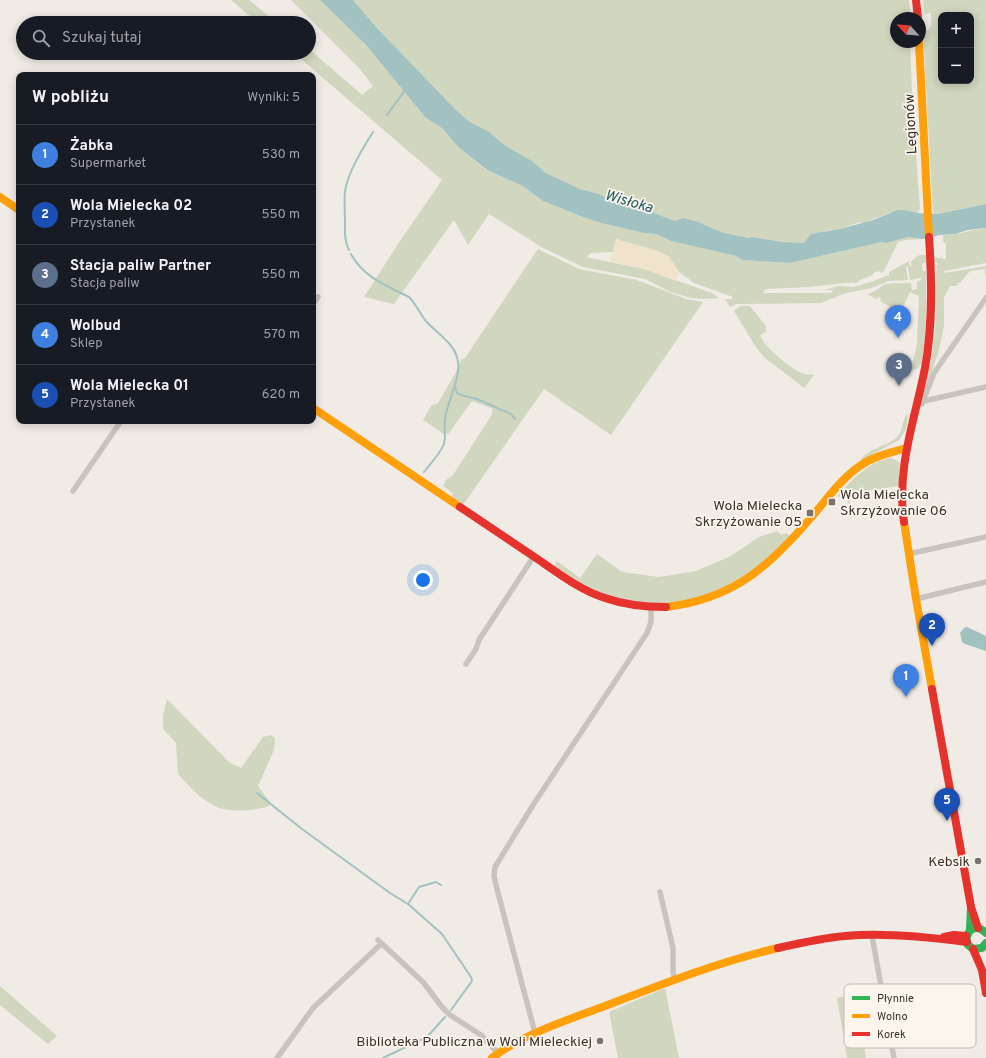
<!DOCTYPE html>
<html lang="pl">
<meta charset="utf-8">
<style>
body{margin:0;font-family:Overpass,sans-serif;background:#20242c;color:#f1f3f6}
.controls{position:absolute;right:12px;top:12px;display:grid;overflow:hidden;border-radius:8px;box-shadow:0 2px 10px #0003}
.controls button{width:36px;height:36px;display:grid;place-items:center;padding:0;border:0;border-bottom:1px solid #363941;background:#171b24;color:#f1f3f6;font:20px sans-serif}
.compass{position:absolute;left:890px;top:12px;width:36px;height:36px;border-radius:50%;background:#171b24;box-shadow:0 2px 10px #0003;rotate:296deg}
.you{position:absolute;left:423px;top:580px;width:14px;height:14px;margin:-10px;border:3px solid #fff;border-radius:50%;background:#1a73e8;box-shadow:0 0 0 6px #1a73e833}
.badge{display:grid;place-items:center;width:26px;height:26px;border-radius:50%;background:#0b8043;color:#fff;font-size:13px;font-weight:700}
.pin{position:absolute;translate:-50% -33px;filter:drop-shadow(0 1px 2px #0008)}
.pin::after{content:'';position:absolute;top:21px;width:14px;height:12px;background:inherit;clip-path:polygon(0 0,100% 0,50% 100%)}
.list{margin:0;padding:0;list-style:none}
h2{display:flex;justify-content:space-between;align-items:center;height:52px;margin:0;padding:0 16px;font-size:17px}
h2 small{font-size:13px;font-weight:400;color:#9ea1a6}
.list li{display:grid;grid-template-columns:26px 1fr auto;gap:12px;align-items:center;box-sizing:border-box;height:60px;padding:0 16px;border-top:1px solid #363941}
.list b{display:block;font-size:15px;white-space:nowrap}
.list p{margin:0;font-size:13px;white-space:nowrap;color:#9ea1a6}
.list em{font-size:13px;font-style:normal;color:#9ea1a6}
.icon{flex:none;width:22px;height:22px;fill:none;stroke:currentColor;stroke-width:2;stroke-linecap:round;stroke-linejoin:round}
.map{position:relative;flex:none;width:986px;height:1058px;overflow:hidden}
.search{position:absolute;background:#171b24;box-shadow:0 2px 10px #0003;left:16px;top:16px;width:300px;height:44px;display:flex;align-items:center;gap:10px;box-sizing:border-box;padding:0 14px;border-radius:22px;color:#9ea1a6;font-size:15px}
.panel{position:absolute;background:#171b24;box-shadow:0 2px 10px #0003;left:16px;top:72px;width:300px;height:352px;border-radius:8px}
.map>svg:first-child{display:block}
.green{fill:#d1d6bf;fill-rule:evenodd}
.sand{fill:#efe3cc}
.water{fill:#a1c2c1}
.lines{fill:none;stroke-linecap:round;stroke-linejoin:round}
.stream{stroke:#a1c2c1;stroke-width:2}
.street{stroke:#c9c3be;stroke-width:5.5}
.fast{stroke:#30b455;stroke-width:8}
.slow{stroke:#ff9f0a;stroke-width:8}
.jam{stroke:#e5322d;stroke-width:8}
.poi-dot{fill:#7a716c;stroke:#fbf5ee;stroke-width:1.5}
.labels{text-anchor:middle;stroke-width:3.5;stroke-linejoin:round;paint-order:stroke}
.street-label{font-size:14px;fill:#3b302b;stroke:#fbf5ee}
.poi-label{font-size:14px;fill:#3b302b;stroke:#fbf5ee;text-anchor:end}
.water-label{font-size:15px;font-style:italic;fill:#1f5a5e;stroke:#fbf5ee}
.key{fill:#fbf5ee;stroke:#c1bab4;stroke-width:1}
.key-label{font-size:11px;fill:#3b302b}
</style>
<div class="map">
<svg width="986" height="1058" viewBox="0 0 986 1058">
<rect width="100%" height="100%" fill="#f0ebe5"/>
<g class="green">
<path d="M231,0h18l28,23h-19z"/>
<path d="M291,0h29l46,45 59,72 18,12 15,18 28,23 37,15 20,16 40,16 18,6 43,10 12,1 15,7 65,15 6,4 48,3 92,-21c8,1 16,-4 24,-5 5,0 11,1 17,2l-18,1 -7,2 -14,29 -3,2 -3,-2 -5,2v2l-13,5 -3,3h-14l-34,4 -44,2 -2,4h68l2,-3h-9l15,-4 14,1 18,-5 18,-7v-3l20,-11v4l4,2 -2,-3v-3l5,-3 1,-2c13,-4 17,3 29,3v-15l-3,-3v-6c14,0 29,-5 43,-7v35l-42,8 1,2 41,-7v9l-1,-1v-5l-15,2 -10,12h-2l-1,3h-7l-6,11v28l-5,25 -16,47h-1c5,-19 10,-38 12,-58 3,-21 2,-43 2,-65l1,-5 -1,-2 2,-3 -2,-2 -13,1 -1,3 1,5h3c-1,31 3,61 -5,92 -2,4 -4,7 -10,7l6,-26 2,-48 -9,-4 -8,17 -5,-2 -2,3 -15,-9 1,-3 -2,-1 -3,2 -9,-5c7,-1 11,-6 17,-9 9,-3 18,-1 27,-2l1,7 5,-1v-7l4,-2v-2l-11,2 -2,-14 -2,1 2,13 -20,1 -16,7 -26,5 -25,10 -84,1 -7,3 -5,-8h7l1,-2 -39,-14 -15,-11 -11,-16 -52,-17 -3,13 -22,1 -5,4 58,12 68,24 7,5 -14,1 -14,-1 -20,-6 -26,-13 -62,-12 -42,-20 -52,-33 -21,31 -14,-25 -60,84 -30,-7 34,-53 44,-64 -148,-127h15v-4l53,46 11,-9 -14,-18z"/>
<path d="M353,0h556l2,18h-15v24h14l3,73 7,93 -2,5 -14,-3 -17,4 -25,9 -2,-1 -20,7 -15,2 -20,12 -22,-1 -30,-5 -5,1 -27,-6 -20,-9 -26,-2 -26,-10 -17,-4 -25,-8 -8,-5 -19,-5 -34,-16 -14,-12 -26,-15 -18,-15 -18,-9 -14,-12 -79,-82z"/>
<path d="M923,0h63v204l-48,10 -5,-1 -10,-180c11,-5 8,-10 8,-20l-7,1zM941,15h30v66h-30z"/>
<path d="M538,249l41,20 58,11 49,19 17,3 -92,133 -67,-46 -81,116 -11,-8 1,-4 -10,-7 3,-6 7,-5 38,-59 2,-7 -21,-8 -23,32 -5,1 -21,-14 8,-14 7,-3 17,-29 6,-14 4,-2z"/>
<path d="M740,306h10l16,20v6l-6,3c2,10 32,35 42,38 3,2 8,1 12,2l-10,13 -40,-31 -9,-11 -21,-35z"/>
<path d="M907,414l1,3 -2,12 -7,11 -39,21c7,-13 27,-14 37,-24 6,-6 5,-17 10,-23z"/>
<path d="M892,458l7,4 1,4 -2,20 -49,8 1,9 -2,1 -2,-9 -7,2 -1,-2c15,-16 31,-34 54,-37z"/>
<path d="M777,531l4,4 5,-2 4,3c-12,13 -24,27 -39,37 -34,24 -80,39 -121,29 -27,-6 -53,-20 -76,-36l3,-5 23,17 17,-24 25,18 37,5 37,-6 33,-14 30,-20z"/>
<path d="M167,699l63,64 11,5 22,-31 8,-2 4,3 -1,12 -16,36 12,16 -1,4c-13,5 -42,7 -54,0 -15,-7 -26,-20 -37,-32l-2,-31 -13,-14v-14z"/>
<path d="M0,986l57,50 -9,8 -48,-39z"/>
<path d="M665,988l14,70h-61l-9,-46z"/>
<path d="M856,994l10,64h-19l-10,-60z"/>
</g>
<path class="sand" d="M616,239l39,11 13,6 11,16 -3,9 -32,-12 -34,-8 5,-14z"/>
<g class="water">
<path d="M320,0h33l24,28 79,82 14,12 18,9 18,15 26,15 14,12 34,16 19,5 9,5 24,8 17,4 26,10 8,-3 18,5 20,9 27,6 4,-1 31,5 21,1 7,-9 29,-5 33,-9 25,-10h6l14,3 20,1 48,-10v24l-18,2 -13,4 -15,1 -17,4 -16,-2 -21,6 -4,-1 -92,21 -48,-3 -6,-4 -65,-15 -15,-7 -12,-1 -43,-10 -18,-6 -40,-16 -20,-15 -36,-16 -29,-23 -15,-18 -18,-12 -59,-72z"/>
<path d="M967,627l19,9v15l-21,-7 -3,-2 -2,-9 4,-5z"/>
</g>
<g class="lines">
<g class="stream">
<path d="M387,115l18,-25"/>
<path d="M349,250c-5,-9 -4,-19 -4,-28 0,-10 -1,-21 0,-31 3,-19 18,-43 28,-59"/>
<path d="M351,254c12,23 36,32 58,43 7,7 10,15 16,23 10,12 27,21 32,37 6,18 -10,44 -12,62 -1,8 1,18 -1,25 -4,10 -13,19 -20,28"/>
<path d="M455,387l2,6 4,2 16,4 34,15 4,5"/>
<path d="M257,793l45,36 88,64 18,11 34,30 29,43 1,4 -21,29"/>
<path d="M408,904l11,-17 17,-5 5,3"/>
<path d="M383,1058l44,-21 18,-20"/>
</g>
<g class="street">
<path d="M313,304l5,-7"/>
<path d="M924,401l62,-14"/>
<path d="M916,405h3l3,-1 12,-31 52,-75"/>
<path d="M73,491l48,-70"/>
<path d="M908,554l78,-17"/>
<path d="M916,599l70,-17"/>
<path d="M466,664l10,-15 3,-9 55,-84"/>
<path d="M660,892l13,56v24l2,8"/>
<path d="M872,936l22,122"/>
<path d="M378,940l45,42 19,25 8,8 31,20 17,18"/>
<path d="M535,1033l-38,-144 -3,-13 1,-9 38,-62 114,-172 4,-11v-13"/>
<path d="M277,1058l36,-50 68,-64"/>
</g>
<g class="fast">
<path d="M970,930l1,-23"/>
<path d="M986,933c-11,-11 -21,-2 -19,11l6,5 9,-1 4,-5"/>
</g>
<g class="slow">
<path d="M919,42l10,195"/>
<path d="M0,197l19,13"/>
<path d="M313,408l147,99"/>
<path d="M904,522l12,77 16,90"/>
<path d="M666,607c69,-8 105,-42 149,-94 15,-18 30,-39 51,-51 12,-7 27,-10 40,-14"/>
<path d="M492,1058c31,-24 76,-38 113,-52 57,-22 114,-44 173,-58"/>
</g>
<g class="jam">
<path d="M916,0l2,18"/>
<path d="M460,507c25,17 51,34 76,51 22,15 44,32 69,40 20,7 40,9 61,9"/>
<path d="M904,522c-8,-53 11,-103 21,-154 8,-43 7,-87 4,-131"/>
<path d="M932,689l39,218 7,21"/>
<path d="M944,937l10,-2 12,1"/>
<path d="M778,948c22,-5 44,-10 67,-12 38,-4 84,1 122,6"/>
<path d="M973,949l9,21 4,23"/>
</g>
</g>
<g class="poi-dot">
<rect x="828" y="498" width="8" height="8" rx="2"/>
<rect x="806" y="509" width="8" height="8" rx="2"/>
<circle cx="978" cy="861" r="4"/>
<circle cx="600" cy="1041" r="4"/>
</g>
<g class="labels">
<g class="street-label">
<text transform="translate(910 124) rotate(-93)" y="5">Legionów</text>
</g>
<g class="poi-label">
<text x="840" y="499" text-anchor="start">Wola Mielecka<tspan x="840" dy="16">Skrzyżowanie 06</tspan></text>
<text x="802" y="510">Wola Mielecka<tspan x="802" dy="16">Skrzyżowanie 05</tspan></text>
<text x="970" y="866">Kebsik</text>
<text x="592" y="1046">Biblioteka Publiczna w Woli Mieleckiej</text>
</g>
<g class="water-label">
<text transform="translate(629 201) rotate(16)" y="5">Wisłoka</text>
</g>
</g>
<rect x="844" y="984" width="132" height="64" rx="6" class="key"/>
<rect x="852" y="996" width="18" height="4" fill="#30b455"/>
<rect x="852" y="1014" width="18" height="4" fill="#ff9f0a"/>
<rect x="852" y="1032" width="18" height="4" fill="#e5322d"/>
<g class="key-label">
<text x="877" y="1002">Płynnie</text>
<text x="877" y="1020">Wolno</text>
<text x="877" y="1038">Korek</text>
</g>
</svg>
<div class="controls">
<button>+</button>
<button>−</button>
</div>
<svg class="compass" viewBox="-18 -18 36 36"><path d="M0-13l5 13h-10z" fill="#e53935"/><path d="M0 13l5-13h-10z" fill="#9ea1a6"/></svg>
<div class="you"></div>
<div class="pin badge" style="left:906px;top:697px;background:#3f7fe0">1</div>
<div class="pin badge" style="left:932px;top:646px;background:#1a4fb4">2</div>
<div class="pin badge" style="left:899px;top:386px;background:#5c6f8a">3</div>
<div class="pin badge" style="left:898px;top:338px;background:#3f7fe0">4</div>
<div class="pin badge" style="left:947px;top:821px;background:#1a4fb4">5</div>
<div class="search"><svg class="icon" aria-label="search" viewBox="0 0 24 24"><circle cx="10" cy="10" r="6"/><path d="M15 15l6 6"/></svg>Szukaj tutaj</div>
<section class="panel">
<h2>W pobliżu<small>Wyniki: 5</small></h2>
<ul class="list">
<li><span class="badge" style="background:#3f7fe0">1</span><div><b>Żabka</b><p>Supermarket</p></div><em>530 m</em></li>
<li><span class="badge" style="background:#1a4fb4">2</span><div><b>Wola Mielecka 02</b><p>Przystanek</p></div><em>550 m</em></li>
<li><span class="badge" style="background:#5c6f8a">3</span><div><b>Stacja paliw Partner</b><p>Stacja paliw</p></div><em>550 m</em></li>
<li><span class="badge" style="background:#3f7fe0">4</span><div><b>Wolbud</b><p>Sklep</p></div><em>570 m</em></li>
<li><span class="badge" style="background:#1a4fb4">5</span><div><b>Wola Mielecka 01</b><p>Przystanek</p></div><em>620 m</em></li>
</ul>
</section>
</div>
